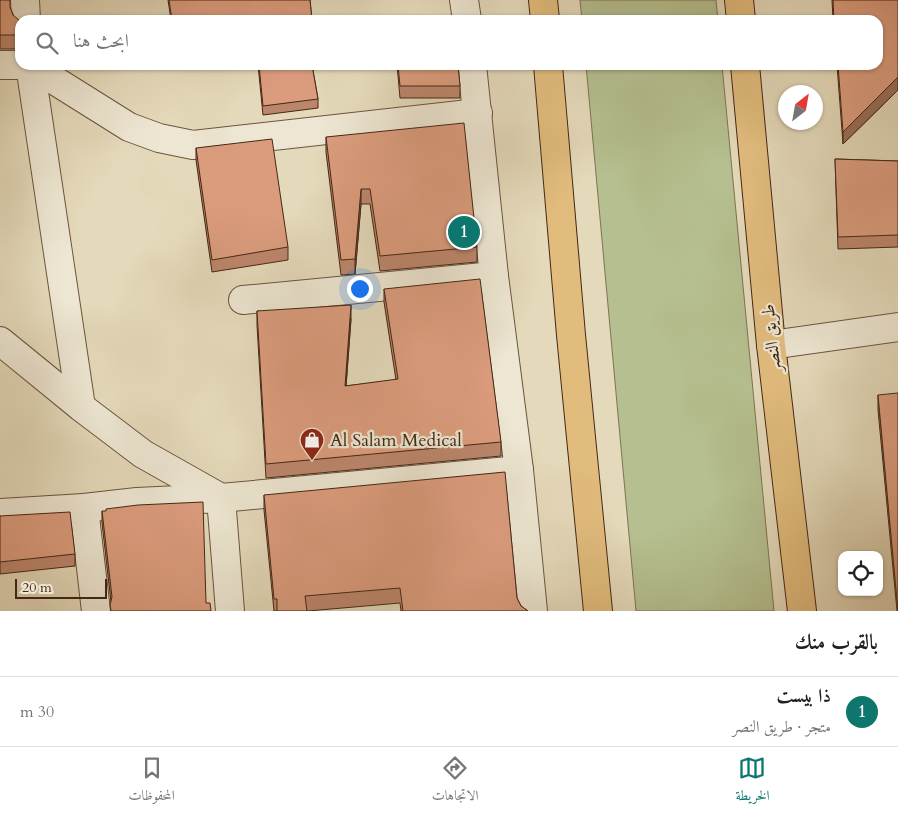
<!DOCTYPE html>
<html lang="ar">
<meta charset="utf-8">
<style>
body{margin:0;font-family:Cardo,Amiri,serif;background:#f6f6f6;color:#202124;direction:rtl}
.controls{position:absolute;right:15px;bottom:15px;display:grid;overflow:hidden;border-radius:10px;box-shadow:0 1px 4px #0004}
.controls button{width:45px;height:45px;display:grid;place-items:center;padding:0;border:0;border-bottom:1px solid #e0e0e0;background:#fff;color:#202124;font:25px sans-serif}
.compass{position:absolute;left:778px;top:85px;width:45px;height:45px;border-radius:50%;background:#fff;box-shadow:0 1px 4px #0004;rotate:31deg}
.scale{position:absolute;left:15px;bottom:12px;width:92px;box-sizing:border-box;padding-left:5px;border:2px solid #442715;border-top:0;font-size:14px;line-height:18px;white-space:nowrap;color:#442715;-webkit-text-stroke:4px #ede6d2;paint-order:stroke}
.you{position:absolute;left:359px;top:288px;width:18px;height:18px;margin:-12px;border:4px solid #fff;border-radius:50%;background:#1a73e8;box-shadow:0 0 0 8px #1a73e833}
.badge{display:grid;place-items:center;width:32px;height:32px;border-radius:50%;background:#0f766e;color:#fff;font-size:16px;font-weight:700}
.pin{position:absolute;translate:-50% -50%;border:2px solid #fff;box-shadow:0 1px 5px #0006}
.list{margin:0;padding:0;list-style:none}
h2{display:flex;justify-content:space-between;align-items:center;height:65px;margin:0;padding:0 20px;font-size:21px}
h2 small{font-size:16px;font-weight:400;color:#757577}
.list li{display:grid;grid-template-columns:32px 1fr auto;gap:15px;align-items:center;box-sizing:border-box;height:70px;padding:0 20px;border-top:1px solid #e0e0e0}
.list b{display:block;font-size:19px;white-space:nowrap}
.list p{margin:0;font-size:16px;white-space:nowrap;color:#757577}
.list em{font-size:16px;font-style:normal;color:#757577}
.icon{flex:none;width:28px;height:28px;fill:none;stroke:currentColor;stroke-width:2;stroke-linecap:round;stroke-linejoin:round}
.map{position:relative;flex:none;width:898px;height:611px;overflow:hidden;direction:ltr}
.search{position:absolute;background:#fff;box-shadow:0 1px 4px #0004;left:15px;right:15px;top:15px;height:55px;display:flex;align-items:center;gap:12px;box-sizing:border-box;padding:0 18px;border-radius:15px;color:#757577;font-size:19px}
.sheet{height:135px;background:#fff}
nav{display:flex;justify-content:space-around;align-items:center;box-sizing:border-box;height:70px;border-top:1px solid #e0e0e0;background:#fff;font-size:14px;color:#757577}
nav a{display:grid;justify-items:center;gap:2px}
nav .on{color:#0f766e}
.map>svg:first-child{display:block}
.green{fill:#b5bf8f;stroke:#7c7352}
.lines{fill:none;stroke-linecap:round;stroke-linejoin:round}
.minor-casing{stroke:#6c543e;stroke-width:30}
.primary-casing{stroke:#442715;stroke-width:30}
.minor{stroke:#ede6d2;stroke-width:28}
.primary{stroke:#e2bc7d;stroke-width:28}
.wall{fill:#bc866c;stroke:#442715}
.shaded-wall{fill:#996d58;stroke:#442715}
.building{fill:#db9c7d;stroke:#442715}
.labels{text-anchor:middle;stroke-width:4.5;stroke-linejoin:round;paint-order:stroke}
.street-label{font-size:18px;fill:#442715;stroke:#ede6d2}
.poi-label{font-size:18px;fill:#442715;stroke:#ede6d2;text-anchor:start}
</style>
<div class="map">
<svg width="898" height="611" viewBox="0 0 898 611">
<rect width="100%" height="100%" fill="#e4d9ba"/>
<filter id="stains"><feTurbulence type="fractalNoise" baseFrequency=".004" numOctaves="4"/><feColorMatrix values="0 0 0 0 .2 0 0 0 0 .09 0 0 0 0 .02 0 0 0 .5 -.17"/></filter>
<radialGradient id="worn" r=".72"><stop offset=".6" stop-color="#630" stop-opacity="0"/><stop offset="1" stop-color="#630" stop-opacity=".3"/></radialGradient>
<g class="green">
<path d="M580,0h136l2,20h-136z"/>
<path d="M586,65h136l52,546h-138z"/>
</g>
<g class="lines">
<defs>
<g id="minor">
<path d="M25,0l1,20"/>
<path d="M464,0l3,20"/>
<path d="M0,65h20"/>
<path d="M30,65l99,62 30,11 34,7 285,-32"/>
<path d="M30,65l51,342"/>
<path d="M472,65l22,211 25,194 14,141"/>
<path d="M243,300l251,-24"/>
<path d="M0,341l81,66 62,47 78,44 298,-28"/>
<path d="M771,345l127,-18"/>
<path d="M84,508l12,103"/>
<path d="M0,513l84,-5 53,-6 84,-4 9,113"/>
</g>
<g id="primary">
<path d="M543,0l2,20"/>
<path d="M739,0l2,20"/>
<path d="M548,65l23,270 27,276"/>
<path d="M745,65l26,280 31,266"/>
</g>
</defs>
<use href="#minor" class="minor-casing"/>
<use href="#primary" class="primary-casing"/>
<use href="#minor" class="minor"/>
<use href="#primary" class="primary"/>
</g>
<g class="wall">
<path d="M0,0l10,7 10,24v18h-20z"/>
<path d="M168,0h142l2,20h-141z"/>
<path d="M832,0h66v90l-55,54 -6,-79h41v-45h-45z"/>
<path d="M258,65h54l6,34v9l-55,7z"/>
<path d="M397,65h61l2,21v12h-60z"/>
<path d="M326,137l151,110v15l-97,9 -10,-67h-9l-6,70 -14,1 -15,-123z"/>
<path d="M196,148l92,99v13l-76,12 -16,-112z"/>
<path d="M835,159l63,2v86l-60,2z"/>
<path d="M384,289l117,153v14l-235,22 -9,-153v-14l94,8 -5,67 50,-6 -12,-78z"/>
<path d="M878,395l20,216h-1l-19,-201z"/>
<path d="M264,495l253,103 4,8 7,5h-127l-1,-8 -92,8h-34l-10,-101z"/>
<path d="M102,511l104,92 -95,-1 -9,-79z"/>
<path d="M0,516l75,38v12l-75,8z"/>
</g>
<g class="shaded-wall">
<path d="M898,77v13l-55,54v-12z"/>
<path d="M361,189v15l-6,70v-15z"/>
<path d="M351,305v14l-6,81v-14z"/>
</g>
<g class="building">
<path d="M0,0h10v7l3,8 6,5 1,15h-20z"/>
<path d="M169,0h141l2,20h-140z"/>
<path d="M833,0h65v77l-55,55 -5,-67h40v-45h-44z"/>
<path d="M455,18l3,2h-34z"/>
<path d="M259,65h53l6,34 -55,7z"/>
<path d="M398,65h60l2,21h-60z"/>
<path d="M464,123l13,124 -97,9 -10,-67h-9l-6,70 -14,1 -15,-123z"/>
<path d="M272,139l16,108 -76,13 -16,-112z"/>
<path d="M835,159l63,2v74l-60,2z"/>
<path d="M480,279l21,163 -235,22 -9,-153 94,-6 -6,81 53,-7 -14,-90z"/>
<path d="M898,393v218l-20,-216z"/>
<path d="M505,472l12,126 4,8 7,5h-125l-3,-23 -95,8 2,15h-30v-12h-3l-10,-104z"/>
<path d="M203,502l3,101h4l1,8h-100l-1,-6 2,-8 -10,-86h4v-2l32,-4z"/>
<path d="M70,512l5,42 -75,8v-46z"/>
</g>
<defs>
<symbol id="shop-pin" viewBox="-11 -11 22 30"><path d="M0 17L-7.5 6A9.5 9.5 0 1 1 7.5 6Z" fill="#8f2418" stroke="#ede6d2"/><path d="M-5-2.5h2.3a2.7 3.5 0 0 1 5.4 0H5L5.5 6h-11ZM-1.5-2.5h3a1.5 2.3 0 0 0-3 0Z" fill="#fff"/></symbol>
</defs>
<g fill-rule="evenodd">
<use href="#shop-pin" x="298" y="426" width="28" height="38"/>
</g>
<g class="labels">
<g class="street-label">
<text transform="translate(771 338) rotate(-96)" y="6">طريق النصر</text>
</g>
<g class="poi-label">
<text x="330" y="446">Al Salam Medical</text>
</g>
</g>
<rect width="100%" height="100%" filter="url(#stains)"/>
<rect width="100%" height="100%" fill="url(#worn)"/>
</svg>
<div class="controls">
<button><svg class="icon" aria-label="locate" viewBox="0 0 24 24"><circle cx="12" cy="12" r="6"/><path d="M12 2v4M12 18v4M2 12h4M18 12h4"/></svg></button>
</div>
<svg class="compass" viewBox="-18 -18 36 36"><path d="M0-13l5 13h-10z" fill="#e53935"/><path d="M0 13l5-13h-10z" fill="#757577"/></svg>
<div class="scale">20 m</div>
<div class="you"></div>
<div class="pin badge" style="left:464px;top:232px">1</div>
<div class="search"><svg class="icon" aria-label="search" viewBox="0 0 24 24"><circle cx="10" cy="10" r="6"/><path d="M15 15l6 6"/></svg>ابحث هنا</div>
</div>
<section class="sheet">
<h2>بالقرب منك<small></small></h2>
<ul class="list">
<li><span class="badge">1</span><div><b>ذا بيست</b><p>متجر · طريق النصر</p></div><em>30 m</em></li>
</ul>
</section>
<nav>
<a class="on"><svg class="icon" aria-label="map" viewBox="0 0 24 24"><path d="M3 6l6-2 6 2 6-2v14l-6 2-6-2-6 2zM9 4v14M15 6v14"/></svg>الخريطة</a>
<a><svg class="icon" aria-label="directions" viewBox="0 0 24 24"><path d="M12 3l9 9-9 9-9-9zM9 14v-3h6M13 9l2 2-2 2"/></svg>الاتجاهات</a>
<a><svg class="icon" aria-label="saved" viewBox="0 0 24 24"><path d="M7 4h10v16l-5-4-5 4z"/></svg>المحفوظات</a>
</nav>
